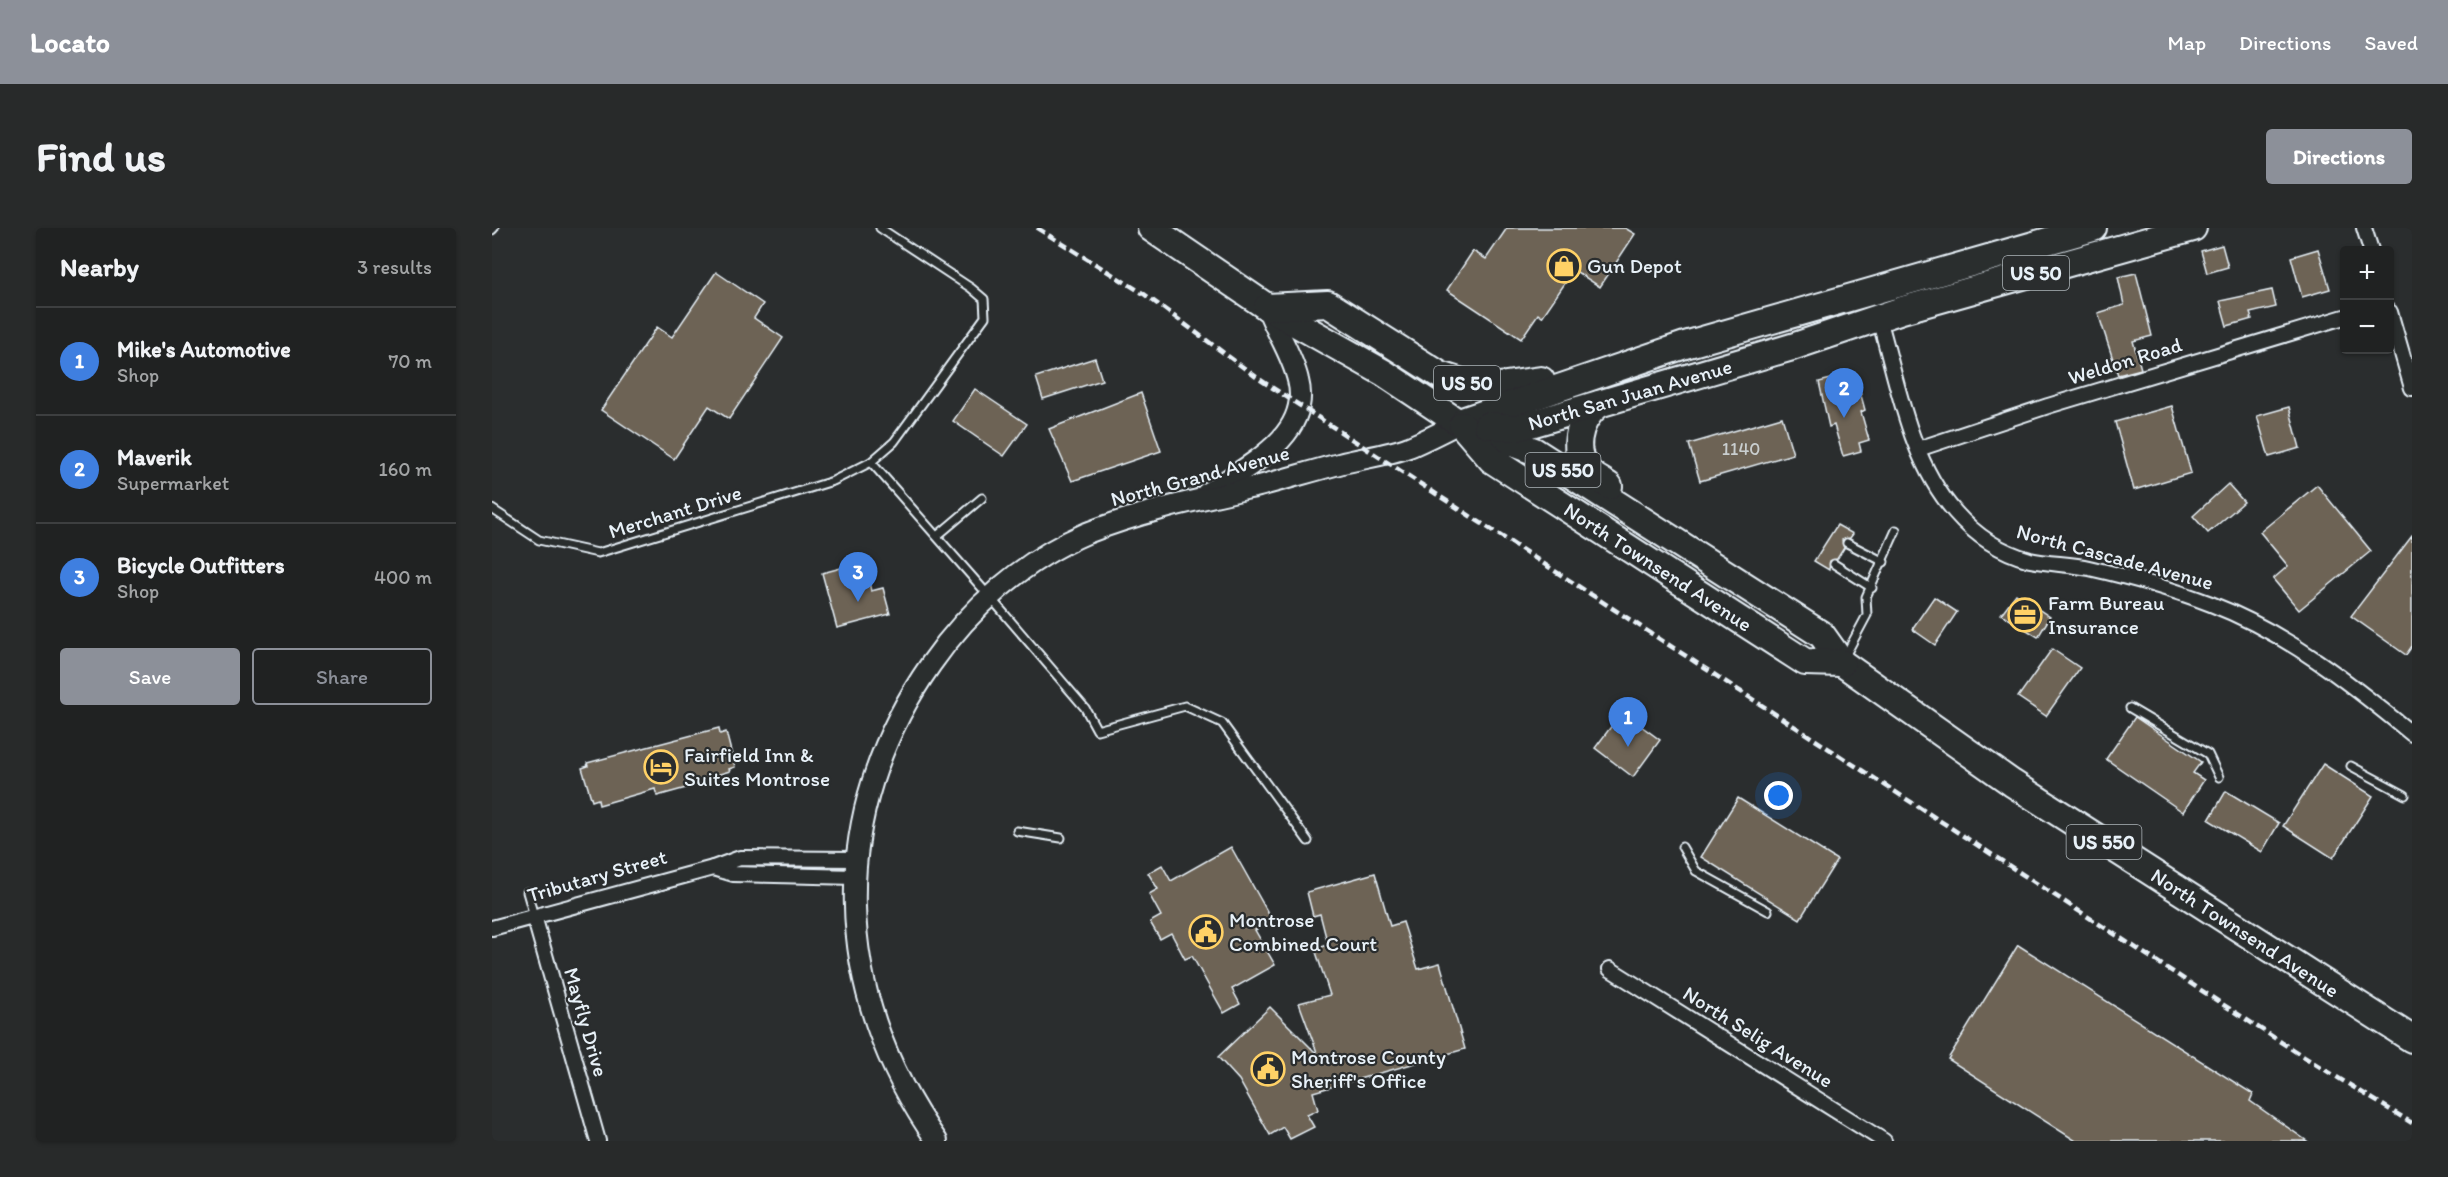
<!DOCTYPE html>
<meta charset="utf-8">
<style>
body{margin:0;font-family:Itim,sans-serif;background:#282a2a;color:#f1f3f6}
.controls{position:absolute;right:18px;top:18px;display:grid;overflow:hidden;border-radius:6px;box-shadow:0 2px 4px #0004}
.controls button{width:54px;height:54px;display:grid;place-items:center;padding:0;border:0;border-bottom:2px solid #3d3f40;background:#202222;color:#f1f3f6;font:30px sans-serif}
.you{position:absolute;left:1287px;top:568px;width:21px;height:21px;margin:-15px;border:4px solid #fff;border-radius:50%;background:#1a73e8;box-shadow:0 0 0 9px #1a73e833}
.badge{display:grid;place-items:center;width:39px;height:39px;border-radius:50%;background:#8c9099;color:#fff;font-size:20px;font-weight:700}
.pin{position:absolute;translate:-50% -50px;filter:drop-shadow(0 2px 3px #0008)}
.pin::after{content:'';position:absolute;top:32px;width:21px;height:18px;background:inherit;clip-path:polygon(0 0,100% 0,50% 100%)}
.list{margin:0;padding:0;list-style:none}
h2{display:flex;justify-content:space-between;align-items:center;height:78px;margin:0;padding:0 24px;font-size:26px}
h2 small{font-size:20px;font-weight:400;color:#a2a4a5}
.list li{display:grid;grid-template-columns:39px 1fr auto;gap:18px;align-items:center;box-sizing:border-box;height:108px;padding:0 24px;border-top:2px solid #3d3f40}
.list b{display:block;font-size:22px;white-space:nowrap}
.list p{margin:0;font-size:20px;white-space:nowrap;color:#a2a4a5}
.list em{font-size:20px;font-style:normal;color:#a2a4a5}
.actions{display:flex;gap:12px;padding:18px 24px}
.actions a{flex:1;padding:14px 0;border:2px solid #8c9099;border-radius:6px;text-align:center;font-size:21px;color:#8c9099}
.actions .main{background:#8c9099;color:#fff}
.map{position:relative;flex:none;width:1920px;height:913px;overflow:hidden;border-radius:6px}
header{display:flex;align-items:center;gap:36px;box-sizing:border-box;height:84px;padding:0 30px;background:#8c9099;color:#fff}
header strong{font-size:28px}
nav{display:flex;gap:33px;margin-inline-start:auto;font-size:21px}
.intro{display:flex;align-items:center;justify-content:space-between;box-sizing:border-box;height:144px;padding:0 36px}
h1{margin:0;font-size:42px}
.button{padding:15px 27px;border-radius:6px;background:#8c9099;color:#fff;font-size:21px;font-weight:700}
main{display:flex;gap:36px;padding:0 36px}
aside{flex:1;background:#202222;border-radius:6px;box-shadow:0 2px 4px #0004}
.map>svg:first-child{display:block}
.building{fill:#6d6354;stroke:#e8f1f8;stroke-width:1.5}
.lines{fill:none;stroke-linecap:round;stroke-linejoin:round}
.lane-casing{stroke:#e8f1f8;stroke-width:11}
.street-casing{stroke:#e8f1f8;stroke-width:18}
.secondary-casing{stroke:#e8f1f8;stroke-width:24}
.highway-casing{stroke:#e8f1f8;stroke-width:30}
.lane{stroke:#2a2d2e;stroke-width:7}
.street{stroke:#2a2d2e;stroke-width:14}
.secondary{stroke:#2a2d2e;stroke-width:20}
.highway{stroke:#2a2d2e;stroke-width:26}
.rail{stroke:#e8f1f8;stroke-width:4.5;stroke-dasharray:9 4.5;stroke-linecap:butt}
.labels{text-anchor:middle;stroke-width:4.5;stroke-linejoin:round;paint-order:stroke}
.number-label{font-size:18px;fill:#c9cecf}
.shield{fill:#2a2d2e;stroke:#afb6bb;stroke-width:1.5}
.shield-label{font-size:20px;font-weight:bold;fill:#e8f1f8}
.poi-label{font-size:21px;fill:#e8f1f8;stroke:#2a2d2e;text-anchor:start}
.street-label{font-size:21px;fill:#e8f1f8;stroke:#2a2d2e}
</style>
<header>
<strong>Locato</strong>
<nav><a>Map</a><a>Directions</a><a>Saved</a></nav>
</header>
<div class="intro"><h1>Find us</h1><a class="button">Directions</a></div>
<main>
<aside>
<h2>Nearby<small>3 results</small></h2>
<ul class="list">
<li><span class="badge" style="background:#3f7fe0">1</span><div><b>Mike's Automotive</b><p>Shop</p></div><em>70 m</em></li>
<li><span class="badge" style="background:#3f7fe0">2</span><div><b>Maverik</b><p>Supermarket</p></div><em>160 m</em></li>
<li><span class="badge" style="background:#3f7fe0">3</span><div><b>Bicycle Outfitters</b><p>Shop</p></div><em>400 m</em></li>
</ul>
<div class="actions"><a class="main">Save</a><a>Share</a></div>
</aside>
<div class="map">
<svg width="1920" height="913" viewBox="0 0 1920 913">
<rect width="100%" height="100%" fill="#2a2d2e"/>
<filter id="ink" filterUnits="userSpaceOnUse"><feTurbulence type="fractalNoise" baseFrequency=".0167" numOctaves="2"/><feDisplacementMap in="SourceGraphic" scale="12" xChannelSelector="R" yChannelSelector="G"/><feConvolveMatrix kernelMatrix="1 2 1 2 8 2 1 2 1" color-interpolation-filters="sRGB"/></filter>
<g filter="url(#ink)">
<g class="building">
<path d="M1015,0h118l10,6 -35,53 -26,-17 -32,47 -4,-3 -17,25 -74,-49 26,-39 13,8z"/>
<path d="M1730,17l6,22 -21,6 -6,-22z"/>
<path d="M1826,21l12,40 -28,8 -11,-40z"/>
<path d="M224,44l47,32 -9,14 29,20 -54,81 -20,-13 -35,53 -73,-49 56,-83 15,10z"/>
<path d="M1644,45l16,63 -19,5 8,28 -23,6 -20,-62 26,-8 -6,-28z"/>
<path d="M1780,62l4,17 -26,6 2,6 -25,7 -7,-25z"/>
<path d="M603,130l7,22 -59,19 -7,-22z"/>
<path d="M1363,145l10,37 -4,2 8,28 -10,3 2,8 -18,5 -9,-31 -5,2 -10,-45z"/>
<path d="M483,161l52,35 -23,32 -51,-35z"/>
<path d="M649,165l20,58 -89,30 -23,-52z"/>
<path d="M1680,178l19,67 -57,17 -19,-68z"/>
<path d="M1797,179l11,41 -31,9 -12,-41z"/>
<path d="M1290,189l11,37 -93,27 -11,-37z"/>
<path d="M1736,256l16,18 -36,31 -15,-17z"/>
<path d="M1825,257l54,66 -72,59 -26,-31 15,-13 -28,-34z"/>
<path d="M1345,297l16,9 -3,4 -8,2 2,8 -7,11 -7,2 -1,9 -15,-9z"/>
<path d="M1920,308v110l-6,9 -55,-39z"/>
<path d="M372,334l7,29 12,-3 7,26 -53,14 -15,-55z"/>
<path d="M1524,366l34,23 -12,20 -37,-23z"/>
<path d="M1442,369l23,15 -22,33 -23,-16z"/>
<path d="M1560,421l28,19 -34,48 -28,-19z"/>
<path d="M1130,484l38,28 -27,37 -38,-29z"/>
<path d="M1643,489l66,45 -8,11 11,7 -21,32 -77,-53z"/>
<path d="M227,500l1,6 6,-2 9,35 -6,2 1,2 -34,10 1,4 -40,11 -2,-7 -56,16 -1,-6 -6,2 -10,-33 6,-2 -1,-3z"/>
<path d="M1831,536l50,32 -40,62 -50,-32z"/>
<path d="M1734,563l53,32 -17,29 -53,-32z"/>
<path d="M1246,570l99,62 -37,59 -99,-62z"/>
<path d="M739,619l41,73 -17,10 20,35 -43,24 8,15 -16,9 -32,-57 -7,3 -14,-26 -11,6 -10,-17 11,-6 -12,-22 9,-5 -10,-16 14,-8 9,16z"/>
<path d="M883,645l15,53 13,-4 15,47 22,-6 25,86 -152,43 5,18 -11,5 7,12 -24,12 -7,-12 -13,8 -31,-55 -21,-23 52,-50 48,48 -19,-52 31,-8 -15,-46 13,-4 -8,-31 -7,2 -6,-24z"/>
<path d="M1526,717l235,149 -3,7 57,40h-231l-128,-82z"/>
</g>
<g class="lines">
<defs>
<g id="lane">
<path d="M0,2l2,-2"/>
<path d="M379,234l119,135 95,111 12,22 88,-24 37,17 86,118"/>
<path d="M0,281l47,31 59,13 235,-72 38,-19 23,-20 91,-125 -1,-18 -13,-11 -91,-60"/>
<path d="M445,308l45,-38"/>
<path d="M1355,315l37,19"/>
<path d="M1342,336l38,24"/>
<path d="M1352,430l23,-43 -1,-18 30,-67"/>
<path d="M1638,480l78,46 11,23"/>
<path d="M1859,538l54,29"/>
<path d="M525,603l44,7"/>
<path d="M1190,619l14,24 72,40"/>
<path d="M35,664l7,24"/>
</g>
<g id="street">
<path d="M1872,0l7,22"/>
<path d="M1898,84l22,76"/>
<path d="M1387,91c19,64 30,141 76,193 20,23 45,40 75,48 19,4 40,4 59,8 40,9 83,21 122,36 76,29 139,79 201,130"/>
<path d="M1426,221l130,-43 296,-89"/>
<path d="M221,640l20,6 122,3"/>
<path d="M42,688l64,225"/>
<path d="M0,700l221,-60 27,-10 117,1"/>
<path d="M1118,741l274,172"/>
</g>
<g id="secondary">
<path d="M714,266c37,-26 107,-57 92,-114 -6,-26 -22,-48 -31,-73"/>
<path d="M445,913c-106,-149 -111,-327 -6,-477 39,-56 93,-104 156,-131 56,-22 114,-34 172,-47 27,-7 53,-15 80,-22 23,-6 49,-9 70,-17 17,-7 34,-16 50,-24"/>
</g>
<g id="highway">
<path d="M659,0l116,79 117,66 75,50 75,28 288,184 20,28 170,120 400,256"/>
<path d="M775,79l61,-3 112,71 25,8 34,3 42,-6"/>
<path d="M1107,176c-22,17 -30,51 -7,71 5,4 12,7 17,11"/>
<path d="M973,192l220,-75 408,-117"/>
<path d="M970,197l30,35 313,202 37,1"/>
<path d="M995,197l30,3 275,-81 110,-37 291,-82"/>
</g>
</defs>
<use href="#lane" class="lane-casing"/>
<use href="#street" class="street-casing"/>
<use href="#secondary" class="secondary-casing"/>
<use href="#highway" class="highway-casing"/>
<use href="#lane" class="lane"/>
<use href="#street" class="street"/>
<use href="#secondary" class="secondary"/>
<use href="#highway" class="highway"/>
<path class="rail" d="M545,0l107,66 115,85 40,26 1005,652 108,66"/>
</g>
</g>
<defs>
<symbol id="shop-ring" viewBox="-11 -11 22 22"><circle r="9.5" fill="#2a2d2e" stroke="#ffd166" stroke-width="1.5"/><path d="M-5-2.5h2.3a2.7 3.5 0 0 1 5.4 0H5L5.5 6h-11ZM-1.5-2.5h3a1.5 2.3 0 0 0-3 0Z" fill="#ffd166"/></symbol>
<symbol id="office-ring" viewBox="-11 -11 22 22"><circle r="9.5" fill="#2a2d2e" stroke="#ffd166" stroke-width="1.5"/><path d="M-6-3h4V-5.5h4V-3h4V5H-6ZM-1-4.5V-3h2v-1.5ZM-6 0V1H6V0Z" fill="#ffd166"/></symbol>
<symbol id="hotel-ring" viewBox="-11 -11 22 22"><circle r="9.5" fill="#2a2d2e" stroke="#ffd166" stroke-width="1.5"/><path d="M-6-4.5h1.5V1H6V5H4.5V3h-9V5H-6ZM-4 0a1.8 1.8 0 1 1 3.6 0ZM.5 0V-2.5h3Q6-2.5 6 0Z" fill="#ffd166"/></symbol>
<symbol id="civic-ring" viewBox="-11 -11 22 22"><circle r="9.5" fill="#2a2d2e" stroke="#ffd166" stroke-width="1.5"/><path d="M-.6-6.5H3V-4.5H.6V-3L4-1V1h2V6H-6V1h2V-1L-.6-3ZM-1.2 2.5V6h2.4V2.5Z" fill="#ffd166"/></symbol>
</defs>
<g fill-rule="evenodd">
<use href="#shop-ring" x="1053" y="19" width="38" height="38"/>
<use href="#office-ring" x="1514" y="368" width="38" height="38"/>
<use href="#hotel-ring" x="150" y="520" width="38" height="38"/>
<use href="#civic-ring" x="695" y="685" width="38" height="38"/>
<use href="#civic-ring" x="757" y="822" width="38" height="38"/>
</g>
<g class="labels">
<g class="number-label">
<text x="1249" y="227">1140</text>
</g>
<g class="shield">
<rect x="1511" y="28" width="66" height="34" rx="4.5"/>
<rect x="942" y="138" width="66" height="34" rx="4.5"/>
<rect x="1033.5" y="225" width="75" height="34" rx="4.5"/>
<rect x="1574.5" y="597" width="75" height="34" rx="4.5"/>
</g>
<g class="shield-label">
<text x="1544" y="52">US 50</text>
<text x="975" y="162">US 50</text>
<text x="1071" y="249">US 550</text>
<text x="1612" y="621">US 550</text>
</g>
<g class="poi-label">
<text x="1095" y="45">Gun Depot</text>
<text x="1556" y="382">Farm Bureau<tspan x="1556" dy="24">Insurance</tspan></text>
<text x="192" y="534">Fairfield Inn &amp;<tspan x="192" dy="24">Suites Montrose</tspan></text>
<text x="737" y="699">Montrose<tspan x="737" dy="24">Combined Court</tspan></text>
<text x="799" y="836">Montrose County<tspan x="799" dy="24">Sheriff's Office</tspan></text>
</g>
<g class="street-label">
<text transform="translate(1633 133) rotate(-17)" y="7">Weldon Road</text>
<text transform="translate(1138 167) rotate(-16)" y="7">North San Juan Avenue</text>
<text transform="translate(708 248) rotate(-15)" y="7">North Grand Avenue</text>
<text transform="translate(183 284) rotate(-17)" y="7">Merchant Drive</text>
<text transform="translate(1623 329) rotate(15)" y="7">North Cascade Avenue</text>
<text transform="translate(1166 339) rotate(33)" y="7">North Townsend Avenue</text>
<text transform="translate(105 648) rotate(-16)" y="7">Tributary Street</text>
<text transform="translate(1753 705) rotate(33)" y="7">North Townsend Avenue</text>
<text transform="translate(94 794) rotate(74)" y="7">Mayfly Drive</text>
<text transform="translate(1266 809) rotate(32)" y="7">North Selig Avenue</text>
</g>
</g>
</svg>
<div class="controls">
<button>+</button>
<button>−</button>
</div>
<div class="you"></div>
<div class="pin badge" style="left:1136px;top:519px;background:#3f7fe0">1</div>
<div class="pin badge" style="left:1352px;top:190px;background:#3f7fe0">2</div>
<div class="pin badge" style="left:366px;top:374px;background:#3f7fe0">3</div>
</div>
</main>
